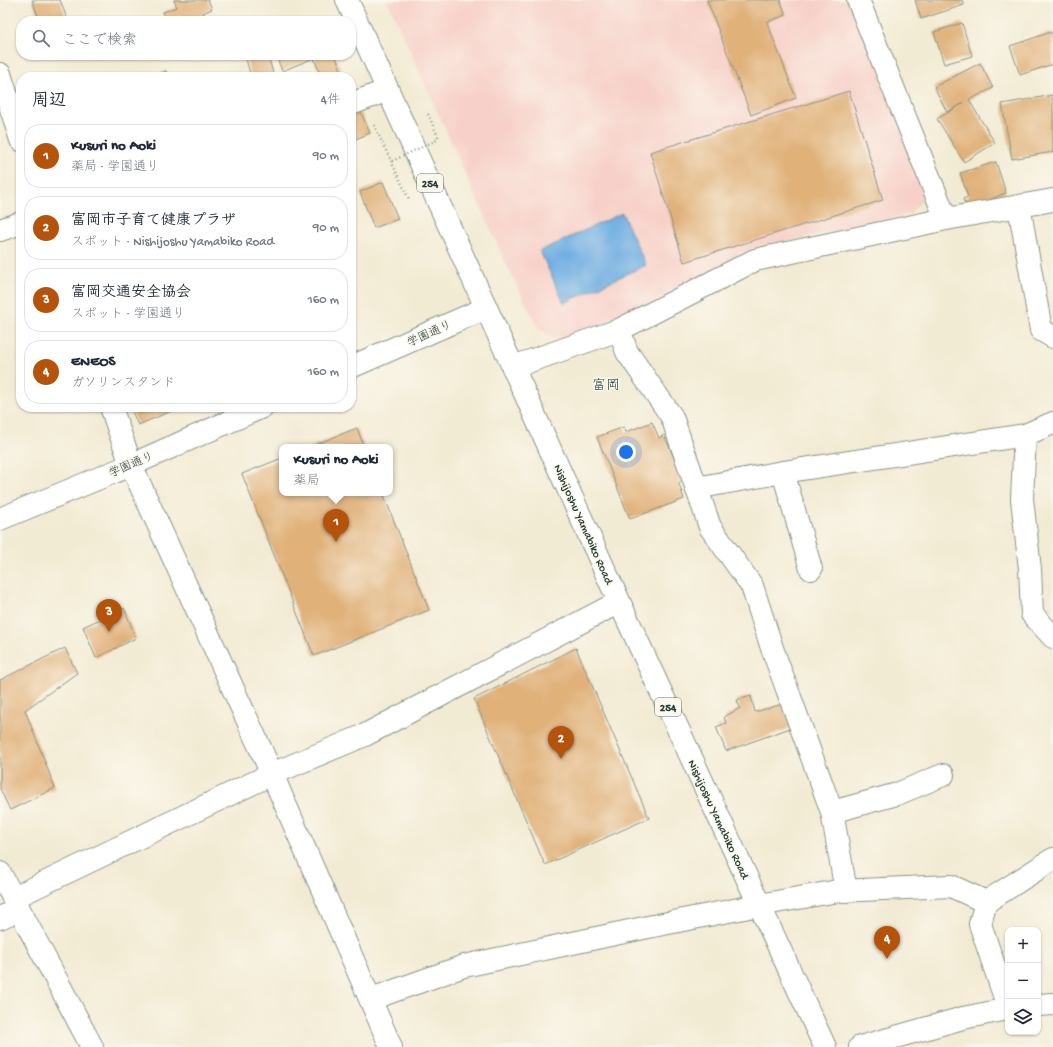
<!DOCTYPE html>
<html lang="ja">
<meta charset="utf-8">
<style>
body{margin:0;font-family:"Gochi Hand","Klee One",sans-serif;background:#f2f2f3;color:#1f2937}
.controls{position:absolute;right:12px;bottom:12px;display:grid;overflow:hidden;border-radius:8px;box-shadow:0 1px 3px #0004}
.controls button{width:36px;height:36px;display:grid;place-items:center;padding:0;border:0;border-bottom:1px solid #e0e1e3;background:#fff;color:#1f2937;font:20px sans-serif}
.you{position:absolute;left:626px;top:452px;width:14px;height:14px;margin:-10px;border:3px solid #fff;border-radius:50%;background:#1a73e8;box-shadow:0 0 0 6px #1a73e833}
.badge{display:grid;place-items:center;width:26px;height:26px;border-radius:50%;background:#b45309;color:#fff;font-size:13px;font-weight:700}
.pin{position:absolute;translate:-50% -33px;filter:drop-shadow(0 1px 2px #0008)}
.pin::after{content:'';position:absolute;top:21px;width:14px;height:12px;background:inherit;clip-path:polygon(0 0,100% 0,50% 100%)}
.popup{position:absolute;left:279px;top:444px;width:114px;height:52px;box-sizing:border-box;display:grid;place-content:center;border-radius:8px;background:#fff;filter:drop-shadow(0 1px 3px #0005);font-size:13px;white-space:nowrap;color:#747a83}
.popup b{font-size:15px;color:#1f2937}
.popup::after{content:'';position:absolute;left:50%;top:100%;margin-left:-8px;border:8px solid transparent;border-top-color:#fff}
.list{margin:0;padding:0;list-style:none}
h2{display:flex;justify-content:space-between;align-items:center;height:52px;margin:0;padding:0 16px;font-size:17px}
h2 small{font-size:13px;font-weight:400;color:#747a83}
.list li{display:grid;grid-template-columns:26px 1fr auto;gap:12px;align-items:center;box-sizing:border-box;height:64px;margin:0 8px 8px;padding:0 8px;border:1px solid #e0e1e3;border-radius:16px}
.list b{display:block;font-size:15px;white-space:nowrap}
.list p{margin:0;font-size:13px;white-space:nowrap;color:#747a83}
.list em{font-size:13px;font-style:normal;color:#747a83}
.icon{flex:none;width:22px;height:22px;fill:none;stroke:currentColor;stroke-width:2;stroke-linecap:round;stroke-linejoin:round}
.map{position:relative;flex:none;width:1053px;height:1047px;overflow:hidden}
.search{position:absolute;background:#fff;box-shadow:0 1px 3px #0004;left:16px;top:16px;width:340px;height:44px;display:flex;align-items:center;gap:10px;box-sizing:border-box;padding:0 14px;border-radius:16px;color:#747a83;font-size:15px}
.panel{position:absolute;background:#fff;box-shadow:0 1px 3px #0004;left:16px;top:72px;width:340px;height:340px;border-radius:16px}
.map>svg:first-child{display:block}
.built{fill:#f7d1c9}
.water{fill:#70aee2;stroke:#48768b}
.building{fill:#e0b179}
.lines{fill:none;stroke-linecap:round;stroke-linejoin:round}
.minor-casing{stroke:#889484;stroke-width:24}
.highway-casing{stroke:#889484;stroke-width:24}
.path{stroke:#889484;stroke-width:2.5;stroke-dasharray:1 3;stroke-linecap:butt}
.minor{stroke:#fff;stroke-width:22}
.highway{stroke:#fff;stroke-width:22}
.path-bridge{stroke:#889484;stroke-width:2.5;stroke-dasharray:1 3;stroke-linecap:butt}
.labels{text-anchor:middle;stroke-width:3;stroke-linejoin:round;paint-order:stroke}
.shield{fill:#fbf7ec;stroke:#61756b;stroke-width:1}
.shield-label{font-size:11px;font-weight:bold;fill:#1f3d34}
.street-label{font-size:12px;fill:#1f3d34;stroke:#fbf7ec}
.quarter-label{font-size:14px;fill:#1f3d34;stroke:#fbf7ec}
</style>
<div class="map">
<svg width="1053" height="1047" viewBox="0 0 1053 1047">
<rect width="100%" height="100%" fill="#fbf7ec"/>
<filter id="ink" filterUnits="userSpaceOnUse"><feTurbulence type="fractalNoise" baseFrequency=".025" numOctaves="2"/><feDisplacementMap in="SourceGraphic" scale="8" xChannelSelector="R" yChannelSelector="G"/><feConvolveMatrix kernelMatrix="1 2 1 2 8 2 1 2 1" color-interpolation-filters="sRGB"/></filter>
<filter id="wash" filterUnits="userSpaceOnUse"><feTurbulence type="fractalNoise" baseFrequency=".012" numOctaves="4" result="noise"/><feDisplacementMap in="SourceGraphic" scale="16" xChannelSelector="R" yChannelSelector="G"/><feGaussianBlur stdDeviation="0.9" result="paint"/><feColorMatrix in="noise" values="0 0 0 0 0 0 0 0 0 0 0 0 0 0 0 0 0 1.4 0 .05"/><feComposite in="paint" operator="in"/></filter>
<g filter="url(#wash)">
<rect width="100%" height="100%" fill="#f2ebd4"/>
<path class="built" d="M387,0h466l64,172 6,27 -13,15 -161,36 -120,65 -64,28 -26,-14 -31,-61z"/>
<path class="water" d="M622,213l24,52 -82,38 -24,-52z"/>
<g id="blocks">
<g class="building">
<path d="M32,0h28l8,21h-28z"/>
<path d="M174,0h34l4,9 -9,4 4,8h-24l-2,-5 -15,5 -3,-9 14,-5z"/>
<path d="M707,0h73l6,15 -19,7 29,76 -45,17z"/>
<path d="M915,0h47l2,5 -43,14z"/>
<path d="M962,23l10,33 -28,8 -10,-32z"/>
<path d="M1051,32l2,5v27l-33,11 -10,-29z"/>
<path d="M263,55h5l6,22h-23l-5,-18z"/>
<path d="M276,55h59l9,22h-23l-7,-19 -32,13z"/>
<path d="M980,63l13,25 -24,12 26,43 -31,19 -27,-43 27,-16 -17,9 -13,-25z"/>
<path d="M166,71l2,6h-17z"/>
<path d="M849,91l34,109 -199,62 -34,-110z"/>
<path d="M1053,95v57l-41,7 -10,-55z"/>
<path d="M358,106l12,27 -19,8v-32z"/>
<path d="M996,162l10,31 -38,15 -5,-9 5,-2 -8,-24z"/>
<path d="M383,182l15,37 -24,9 -14,-36z"/>
<path d="M130,407h51l-43,18z"/>
<path d="M652,422l7,16 5,-3 19,44 -4,5 5,15 -54,20 -33,-82 27,-10 2,5z"/>
<path d="M357,428l7,19h-55z"/>
<path d="M282,458v35h101l46,117 -115,46 -72,-182z"/>
<path d="M124,608l12,30 -40,20 -13,-31z"/>
<path d="M65,648l12,25 -52,37 30,78 -45,22 -10,-21v-109z"/>
<path d="M576,648l73,170 -104,47 -71,-166z"/>
<path d="M751,696l4,16 31,-9 10,23 -70,25 -10,-24 10,-4 -2,-6 16,-9 -3,-8z"/>
</g>
</g>
</g>
<g filter="url(#ink)">
<use href="#blocks" fill-opacity="0" stroke="#889484" stroke-width="1"/>
<g class="lines">
<defs>
<g id="minor">
<path d="M858,0l88,219"/>
<path d="M0,74l21,66"/>
<path d="M351,104l37,-14"/>
<path d="M1019,206l22,124 12,7"/>
<path d="M0,230l21,-7"/>
<path d="M619,330l8,22 45,65 38,110 42,59 20,62 60,164 14,79"/>
<path d="M351,367l135,-59"/>
<path d="M513,367l106,-37 136,-70 191,-41 107,-19"/>
<path d="M111,407l20,58 141,309 119,273"/>
<path d="M1025,435l-3,64 8,70 2,45 21,23"/>
<path d="M783,472l28,97"/>
<path d="M696,488l87,-16 242,-37 28,-12"/>
<path d="M0,519l131,-54 131,-58"/>
<path d="M832,812l65,-18 46,-19"/>
<path d="M0,873l92,174"/>
<path d="M13,898l259,-124 93,-39 254,-133"/>
<path d="M0,918l19,-9"/>
<path d="M371,999l93,-33 189,-40 106,-21 79,-14 113,-5 35,16"/>
<path d="M1038,1005l15,-1"/>
<path d="M1008,1007l-28,-83 6,-22 67,-43"/>
<path d="M860,1047l103,-29 45,-9"/>
</g>
<path id="highway" d="M347,0l259,573 219,474"/>
</defs>
<use href="#minor" class="minor-casing"/>
<use href="#highway" class="highway-casing"/>
<g class="path">
<path d="M428,114l11,25"/>
<path d="M374,125l35,74"/>
</g>
<use href="#minor" class="minor"/>
<use href="#highway" class="highway"/>
<path class="path-bridge" d="M392,161l47,-22"/>
</g>
</g>
<g class="labels">
<g class="shield">
<rect x="417" y="174" width="26" height="18" rx="3"/>
<rect x="655" y="698" width="26" height="18" rx="3"/>
</g>
<g class="shield-label">
<text x="430" y="187">254</text>
<text x="668" y="711">254</text>
</g>
<g class="street-label">
<text transform="translate(429 333) rotate(-24)" y="4">学園通り</text>
<text transform="translate(131 464) rotate(-23)" y="4">学園通り</text>
<text transform="translate(584 524) rotate(66)" y="4">Nishijoshu Yamabiko Road</text>
<text transform="translate(719 819) rotate(65)" y="4">Nishijoshu Yamabiko Road</text>
</g>
<g class="quarter-label">
<text x="606" y="389">富岡</text>
</g>
</g>
</svg>
<div class="controls">
<button>+</button>
<button>−</button>
<button><svg class="icon" aria-label="layers" viewBox="0 0 24 24"><path d="M12 4l9 5-9 5-9-5zM3 14l9 5 9-5"/></svg></button>
</div>
<div class="you"></div>
<div class="pin badge" style="left:336px;top:542px">1</div>
<div class="popup"><b>Kusuri no Aoki</b>薬局</div>
<div class="pin badge" style="left:561px;top:759px">2</div>
<div class="pin badge" style="left:109px;top:632px">3</div>
<div class="pin badge" style="left:887px;top:959px">4</div>
<div class="search"><svg class="icon" aria-label="search" viewBox="0 0 24 24"><circle cx="10" cy="10" r="6"/><path d="M15 15l6 6"/></svg>ここで検索</div>
<section class="panel">
<h2>周辺<small>4件</small></h2>
<ul class="list">
<li><span class="badge">1</span><div><b>Kusuri no Aoki</b><p>薬局 · 学園通り</p></div><em>90 m</em></li>
<li><span class="badge">2</span><div><b>富岡市子育て健康プラザ</b><p>スポット · Nishijoshu Yamabiko Road</p></div><em>90 m</em></li>
<li><span class="badge">3</span><div><b>富岡交通安全協会</b><p>スポット · 学園通り</p></div><em>160 m</em></li>
<li><span class="badge">4</span><div><b>ENEOS</b><p>ガソリンスタンド</p></div><em>160 m</em></li>
</ul>
</section>
</div>
